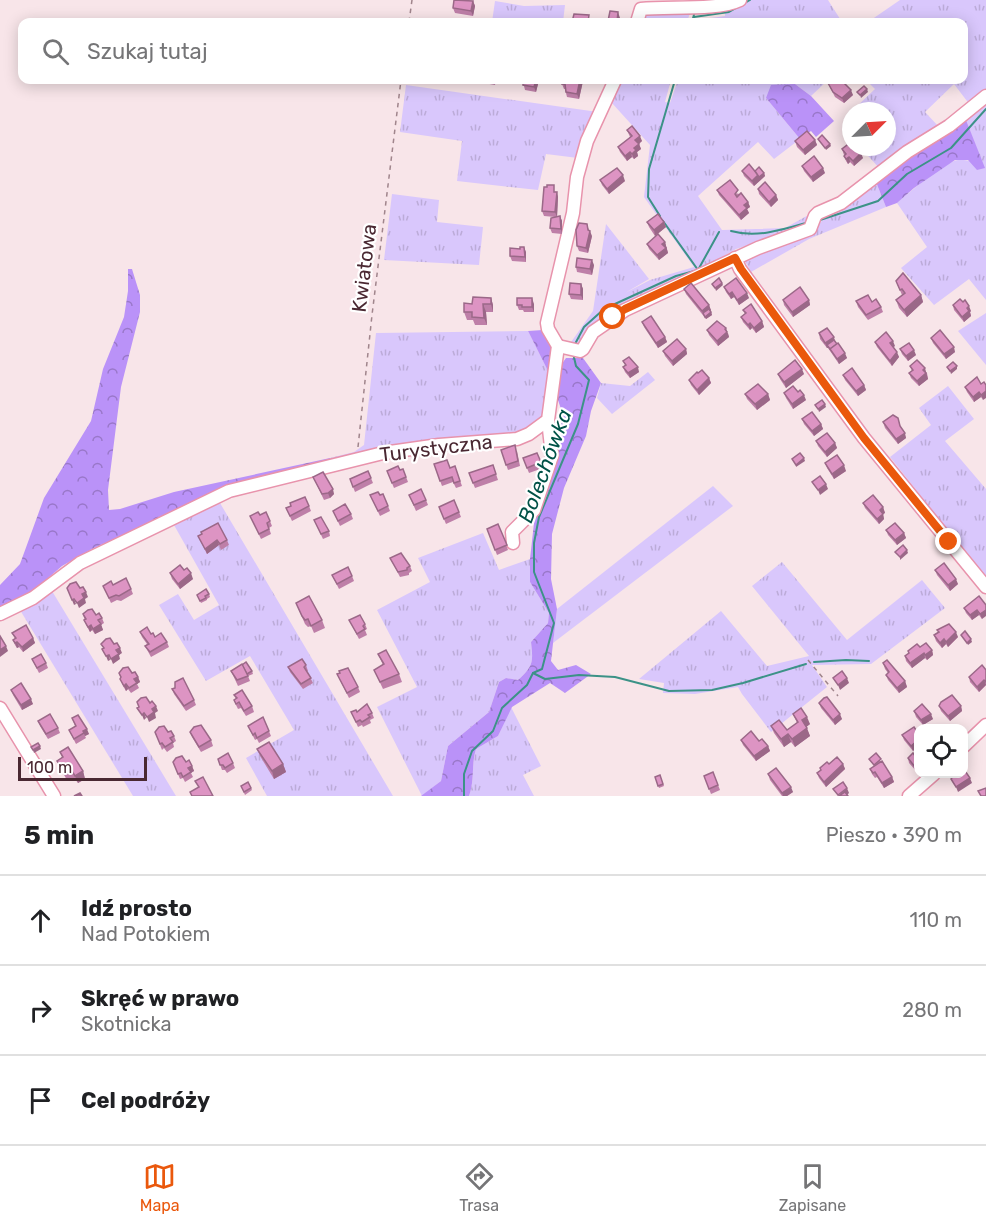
<!DOCTYPE html>
<html lang="pl">
<meta charset="utf-8">
<style>
body{margin:0;font-family:Rubik,sans-serif;background:#f2f2f2;color:#202124}
.controls{position:absolute;right:18px;bottom:18px;display:grid;overflow:hidden;border-radius:12px;box-shadow:0 3px 15px #0003}
.controls button{width:54px;height:54px;display:grid;place-items:center;padding:0;border:0;border-bottom:2px solid #e0e0e0;background:#fff;color:#202124;font:30px sans-serif}
.compass{position:absolute;left:842px;top:102px;width:54px;height:54px;border-radius:50%;background:#fff;box-shadow:0 3px 15px #0003;rotate:66deg}
.scale{position:absolute;left:18px;bottom:15px;width:129px;box-sizing:border-box;padding-left:6px;border:3px solid #4a2832;border-top:0;font-size:16px;line-height:21px;white-space:nowrap;color:#4a2832;-webkit-text-stroke:4px #fff;paint-order:stroke}
.stop{position:absolute;width:18px;height:18px;margin:-14px;border:4px solid #ea580c;border-radius:50%;background:#fff}
.stop.end{background:#ea580c;border-color:#fff;box-shadow:0 2px 6px #0008}
.list{margin:0;padding:0;list-style:none}
h2{display:flex;justify-content:space-between;align-items:center;height:78px;margin:0;padding:0 24px;font-size:26px}
h2 small{font-size:20px;font-weight:400;color:#757577}
.list li{display:grid;grid-template-columns:39px 1fr auto;gap:18px;align-items:center;box-sizing:border-box;height:90px;padding:0 24px;border-top:2px solid #e0e0e0}
.list b{display:block;font-size:22px;white-space:nowrap}
.list p{margin:0;font-size:20px;white-space:nowrap;color:#757577}
.list em{font-size:20px;font-style:normal;color:#757577}
.icon{flex:none;width:33px;height:33px;fill:none;stroke:currentColor;stroke-width:2;stroke-linecap:round;stroke-linejoin:round}
.map{position:relative;flex:none;width:986px;height:796px;overflow:hidden}
.search{position:absolute;background:#fff;box-shadow:0 3px 15px #0003;left:18px;right:18px;top:18px;height:66px;display:flex;align-items:center;gap:15px;box-sizing:border-box;padding:0 21px;border-radius:12px;color:#757577;font-size:22px}
.sheet{height:348px;background:#fff}
nav{display:flex;justify-content:space-around;align-items:center;box-sizing:border-box;height:84px;border-top:2px solid #e0e0e0;background:#fff;font-size:16px;color:#757577}
nav a{display:grid;justify-items:center;gap:3px}
nav .on{color:#ea580c}
.map>svg:first-child{display:block}
.grass{fill:url(#grass-tufts)}
.forest{fill:url(#forest-crowns)}
.lines{fill:none;stroke-linecap:round;stroke-linejoin:round}
.stream{stroke:#3c9287;stroke-width:2}
.minor-casing{stroke:#e893ac;stroke-width:15}
.path{stroke:#a0858c;stroke-width:1.5;stroke-dasharray:4.5 4.5;stroke-linecap:butt}
.minor{stroke:#fff;stroke-width:12}
.wall{fill:#be7fa8}
.shaded-wall{fill:#9b6888}
.building{fill:#dd94c3;stroke:#9b6888;stroke-width:1.5}
.route{stroke:#ea580c;stroke-width:8}
.labels{text-anchor:middle;stroke-width:4.5;stroke-linejoin:round;paint-order:stroke}
.street-label{font-size:20px;fill:#4a2832;stroke:#fff}
.water-label{font-size:21px;font-style:italic;fill:#005247;stroke:#fff}
</style>
<div class="map">
<svg width="986" height="796" viewBox="0 0 986 796">
<defs>
<pattern id="grass-tufts" width="24" height="20" patternUnits="userSpaceOnUse" patternTransform="scale(1.5)"><rect width="24" height="20" fill="#d9c7fc"/><path d="M3 7l-1-3M5 7V3M7 7l1-3M15 17l-1-3M17 17v-4M19 17l1-3" fill="none" stroke="#bcabd8"/></pattern>
<pattern id="forest-crowns" width="20" height="18" patternUnits="userSpaceOnUse" patternTransform="scale(1.5)"><rect width="20" height="18" fill="#ba92f8"/><path d="M2 6a3 3 0 1 1 6 0M12 15a3 3 0 1 1 6 0" fill="none" stroke="#9977c9"/></pattern>
</defs>
<rect width="100%" height="100%" fill="#f8e5e9"/>
<g class="grass">
<path d="M748,0h80l14,22h-146l1,-2 28,-4v-7l17,-5z"/>
<path d="M900,0h86v94l-16,11 -16,-21 -29,28 15,16 -59,42 -21,-23h27v-36h-35l23,-22 -9,-9h98v-58h-96z"/>
<path d="M495,1l29,5 41,-1 -2,17h-71z"/>
<path d="M691,10l-4,12h-47l7,-9z"/>
<path d="M619,80h52l-6,22 5,1 8,-23h150l-17,16 -16,-12 -29,14 34,41 -26,20 -16,-17 -60,54 24,34 63,-2 29,-16 -7,14 -71,23 -33,19 -97,47 -16,13 -9,19 -12,-2 24,-34 13,-87 43,55 -24,14 25,-13 44,-13 -50,-70 6,-52 -39,-43z"/>
<path d="M406,85l192,27 -20,46 -32,-4 -8,36 -81,-9 5,-40 -62,-9z"/>
<path d="M986,106v194l-17,-21 -35,26 -33,-37 26,-21 -30,-44c10,-9 49,-42 61,-43 10,-1 18,4 26,8l-18,-48z"/>
<path d="M876,182l10,25 -77,32 -58,33 -7,-13 70,-28 16,-21z"/>
<path d="M392,194l47,6 -2,22 46,5 -4,38 -95,-5z"/>
<path d="M986,313v52l-28,-34z"/>
<path d="M528,331l20,40 4,2 -8,41 -8,13 -15,7 -189,28 -2,-4 24,-6 10,-7 12,-112z"/>
<path d="M648,372l7,8 -43,34 -15,-16 4,-15 29,3z"/>
<path d="M948,386l26,33 -29,22 41,48v89l-96,-121 41,-32 -12,-17z"/>
<path d="M713,486l20,20 -180,137 4,-34z"/>
<path d="M220,503l173,293h-126l-21,-38 48,-28 -44,-74 -44,25 -47,-76 19,-11 16,26 25,-15 -45,-80z"/>
<path d="M483,533l16,37 31,-11v23l19,31 -1,10 -17,19c2,19 3,24 -13,38l-12,-2 -7,4 -10,30 -41,34 -7,35 -19,15 -45,-89 40,-20 -40,-77 53,-28 -12,-24z"/>
<path d="M782,562l65,78 75,-60 23,28 -74,56 -59,1 15,22 -56,45 -29,-38 -4,-7 -43,7 -32,-1 1,-10 -25,-4 82,-68 46,55 42,-10 -57,-70z"/>
<path d="M52,591l124,205h-43l-113,-186z"/>
<path d="M511,707l30,59 -18,9 11,21h-65c6,-16 2,-30 7,-47l22,-13z"/>
</g>
<g class="forest">
<path d="M795,84l16,12 23,25 -18,16 -5,-6 -11,8 -34,-41 5,-13z"/>
<path d="M966,120l19,48 -8,2 -9,-10h-13l-41,28 -17,15 -11,4 -10,-25 46,-36z"/>
<path d="M128,269h4l8,26v17l-19,75 -13,103 1,20 11,-1 54,-17 156,-34 2,4 -109,29 -129,57 -32,18 -62,54v-35l20,-21 24,-66 47,-77 12,-52 21,-52 4,-26z"/>
<path d="M543,330l9,13v30l-4,-2 -20,-40z"/>
<path d="M566,358h17l18,25 -10,28 -5,25 -22,52 -12,46 -1,45 6,30 -6,52 7,9 18,-5 15,9 -26,19 -15,-10 -38,24 -14,29 -22,13c-5,16 -1,31 -7,47h-48l20,-15 7,-35 41,-34 10,-30 7,-4 12,2c16,-14 15,-19 13,-38l17,-19 1,-10 -19,-31v-23l5,-45 19,-43 5,-24 -5,-23 7,-15 -4,-12 4,-32z"/>
</g>
<g class="lines">
<g class="stream">
<path d="M694,17l35,-5 21,-12"/>
<path d="M692,22l3,-11"/>
<path d="M660,216l-12,-19 1,-28 26,-89"/>
<path d="M663,221l35,49"/>
<path d="M817,221l61,-20 29,-27 44,-26 35,-39"/>
<path d="M731,231c25,7 51,-1 75,-8"/>
<path d="M575,344l9,-17 20,-18 72,-33 22,-6 21,-38"/>
<path d="M814,662l32,-2 23,1"/>
<path d="M533,673l12,6 34,-4 36,2 54,14 43,-1 31,-7 63,-19"/>
<path d="M464,796v-22l8,-23 21,-20 9,-23 25,-23 6,-12 9,-4 12,-46 -20,-51v-29l5,-26 39,-93 11,-44 -13,-14 -3,-13"/>
</g>
<defs>
<g id="minor">
<path d="M637,22l4,-13c28,-3 76,2 99,-9"/>
<path d="M735,258l5,11 124,169 122,149"/>
<path d="M558,346l22,5 3,-2 10,-17 32,-22 133,-62 52,-19 5,-13 3,-3 23,-10 66,-51 42,-26 37,-30"/>
<path d="M513,543l-1,-11 22,-22 18,-54 -4,-36"/>
<path d="M0,614l33,-16 47,-35 149,-72 154,-38 56,-8 78,-6 12,-5 19,-14 10,-74 -10,-17 -1,-6 26,-110 4,-36 10,-36 28,-61"/>
<path d="M0,708l54,88"/>
<path d="M964,746l22,-21"/>
<path d="M909,796l25,-22"/>
</g>
</defs>
<use href="#minor" class="minor-casing"/>
<g class="path">
<path d="M409,22l3,-22"/>
<path d="M358,447l14,-132 29,-235"/>
<path d="M808,660l30,36"/>
</g>
<use href="#minor" class="minor"/>
</g>
<g class="wall">
<path d="M473,1l2,5 -2,10 -18,-3 -2,-5z"/>
<path d="M483,80h13l-1,5 -11,-2z"/>
<path d="M521,80h18l-3,12 -11,-2 -2,-8h-1z"/>
<path d="M583,81l-4,18 -12,-2 -2,-8h-1l-2,-5z"/>
<path d="M828,83l25,12 -9,8 -9,-6z"/>
<path d="M627,130l15,11 -3,3 2,5 -4,3 1,4 -4,3 -2,-2 -5,4 -7,-9 -2,-5 12,-10z"/>
<path d="M815,140l2,5 -12,10 -8,-8 -2,-6z"/>
<path d="M842,149l21,9 -9,8 -4,-4 -2,2 -2,-3z"/>
<path d="M802,166l23,7 -12,9 -9,-11z"/>
<path d="M742,171h13l9,2 1,3 -11,10 -10,-10z"/>
<path d="M600,180l25,1 -16,13 -7,-9z"/>
<path d="M758,189l18,6 2,5 -7,7 -12,-13z"/>
<path d="M717,190l23,4 8,8 2,5 -3,2 2,4 -8,7 -22,-25z"/>
<path d="M556,191l2,6 -1,20 3,-1 2,5v13l-10,-1 -2,-5 5,-11 -11,-1 -2,-5z"/>
<path d="M647,222h17l2,5 -11,9 -6,-9z"/>
<path d="M592,236l-4,17 -9,-2 -2,-5z"/>
<path d="M665,242l3,11 -9,7 -10,-11 -2,-5z"/>
<path d="M526,252v10l-14,-1 -2,-5z"/>
<path d="M594,265l-2,10 -15,-3 -1,-5z"/>
<path d="M896,281l25,14 2,7 -16,15 -8,-9 -3,-8 6,-5z"/>
<path d="M581,284l2,5v11l-12,-1 -2,-5z"/>
<path d="M724,287l25,11 -10,7 -5,-8 -3,2 -5,-7z"/>
<path d="M684,289l25,16 3,10 -6,4 -20,-25z"/>
<path d="M491,298l2,7v7h-7l1,13h-12l-2,-5h-6l-3,-8 8,-8z"/>
<path d="M783,300h26l1,5 -17,12 -9,-12z"/>
<path d="M856,301l16,1 9,5 2,5 -15,8 -10,-13z"/>
<path d="M534,304v8h-10l-1,-2h-4l-2,-5z"/>
<path d="M953,305l18,6 -1,1 1,4 -7,6 -10,-12z"/>
<path d="M743,310l19,11 2,6 -8,6 -4,-5 -2,2 -7,-8 -2,-5 4,-3z"/>
<path d="M642,322l23,15 2,5 -9,6 -14,-21z"/>
<path d="M707,330l21,3 1,4 -11,9 -9,-11z"/>
<path d="M819,333l16,9 12,16 -8,6 -11,-16h-1l-7,-9z"/>
<path d="M931,338l24,14 -9,7 -13,-16z"/>
<path d="M875,342l20,4 -2,1 6,10 -7,9 -15,-19z"/>
<path d="M686,349l1,5 -14,12 -8,-10 -2,-5z"/>
<path d="M900,349l16,6 -8,6 -6,-7z"/>
<path d="M623,361l16,11 -9,6 -5,-6 -2,-5 2,-2z"/>
<path d="M910,366l17,7 1,6 -9,7 -8,-8 -2,-5 3,-2z"/>
<path d="M698,373l11,5 2,5 -12,12 -8,-10 -2,-5z"/>
<path d="M778,374h26l-18,14 -6,-9z"/>
<path d="M843,375l21,10 2,5 -8,6 -13,-16z"/>
<path d="M977,377l6,23 -2,-3 -7,5 -7,-10 -2,-5z"/>
<path d="M784,393l22,7 -13,9 -7,-11z"/>
<path d="M745,394h23l2,6 -13,10 -10,-11z"/>
<path d="M898,418l3,10 5,10 -8,6 -13,-16 -2,-6z"/>
<path d="M802,419l19,5 2,5 -9,7 -10,-12z"/>
<path d="M816,441l19,2 2,5 -10,9 -9,-11z"/>
<path d="M501,450l16,1 3,15 -12,4z"/>
<path d="M523,458l18,4 2,6 -14,5z"/>
<path d="M825,463l21,8 -12,8 -7,-11z"/>
<path d="M434,464l16,4 5,-2 7,20 -6,2 -3,-6 -11,4z"/>
<path d="M493,465l5,15 -23,8 -6,-15z"/>
<path d="M403,469l5,13 -14,6 -7,-17z"/>
<path d="M368,471l5,12 -18,9 -5,-13z"/>
<path d="M313,477l21,17 -4,4 -6,2z"/>
<path d="M370,495h10l8,11 2,5 -10,5z"/>
<path d="M409,495l17,5 2,5 -12,6z"/>
<path d="M863,503l20,4 2,6 -2,1 1,5 -5,5 -14,-16z"/>
<path d="M291,506h18l2,5 -19,10 -6,-13z"/>
<path d="M439,507l20,5 2,5 -15,7z"/>
<path d="M333,511l18,3 2,5 -13,7z"/>
<path d="M260,515l10,6 2,5 -3,2 2,6 -10,5 -11,-23z"/>
<path d="M314,520l15,11 1,5 -7,3z"/>
<path d="M498,524l10,26 -11,5 -10,-26z"/>
<path d="M886,530l18,3 2,5 -9,7 -9,-10z"/>
<path d="M198,536l29,4 2,5 -8,5 -2,-5 -12,9z"/>
<path d="M390,558l20,8 2,5 -3,2v2l-9,2z"/>
<path d="M935,570l23,14 -8,7 -13,-16z"/>
<path d="M170,573l23,6 -13,10 -8,-10z"/>
<path d="M332,575l20,1 2,5 -15,8z"/>
<path d="M113,585l18,4 2,5 -12,7 -4,-1 -6,3 -8,-17z"/>
<path d="M209,594l1,3 -3,2v1l-6,3 -4,-8z"/>
<path d="M296,603l26,17 3,8 -11,5 -3,-7 -3,1 -3,-3z"/>
<path d="M986,605l-4,14 -3,-4 -7,5 -6,-7 -2,-5z"/>
<path d="M83,614l13,1 6,3 2,5 -3,2 2,5 -8,4 -3,-4 -2,2 -4,-7z"/>
<path d="M349,620l16,4 2,5 -2,1 2,5 -8,4z"/>
<path d="M937,630l21,7 -10,10 -2,-3 -4,4 -6,-7 -2,-6 4,-3z"/>
<path d="M140,632l11,2 4,3 12,5 2,5 -18,10 -6,-11 2,-2 -5,-7z"/>
<path d="M12,633l21,5 2,5 -12,9 -4,-5 -2,1 -2,-3 -2,-5 2,-1z"/>
<path d="M920,647l12,3 1,5 -6,5 -2,-2 -13,10 -6,-7 -1,-5z"/>
<path d="M378,654l21,20 3,8 -19,7 -9,-19 9,-5z"/>
<path d="M32,659l14,4 2,5 -9,5z"/>
<path d="M883,663l22,18 2,6 -8,6 -11,-13 -2,-5 2,-2 -3,-4z"/>
<path d="M306,665l2,6h-1l6,12 -10,6 -13,-17 -2,-5z"/>
<path d="M986,670v15l-7,7 -9,-10 -1,-5z"/>
<path d="M231,671h21l1,3 -5,2 2,5 -12,5z"/>
<path d="M119,673h13l6,4 2,5 -3,2 2,4 -8,5 -3,-4 -2,2 -4,-7z"/>
<path d="M337,674l21,13 2,5 -11,6z"/>
<path d="M172,689l22,11 2,5 -10,6 -12,-17z"/>
<path d="M11,690l22,14 -11,6 -9,-15z"/>
<path d="M234,695l18,11 2,6 -8,4 -5,-8 -3,1 -2,-4 -2,-5 2,-1z"/>
<path d="M819,703l23,16 -7,6 -14,-17z"/>
<path d="M939,706h22l1,5 -12,10 -9,-10z"/>
<path d="M914,711l19,8 -10,6 -7,-8z"/>
<path d="M351,712h6l15,1 2,5 -4,2 1,3 -8,4 -1,-2 -4,2z"/>
<path d="M793,714l17,10 -4,3 4,9 -15,11 -4,-5 -7,5 -10,-14 -3,-7 16,4 10,-7z"/>
<path d="M263,717l8,19 -12,7 -2,-4 -2,1 -7,-14z"/>
<path d="M72,718l17,16 -4,2 1,2 -10,6 -7,-14 6,-4z"/>
<path d="M38,721l20,7 2,5 -12,6 -8,-13z"/>
<path d="M155,732h13l6,4 2,5 -3,2 1,4 -7,5 -3,-4 -2,2z"/>
<path d="M190,732l21,8 2,6 -12,6 -9,-15z"/>
<path d="M918,733v13l-5,5 -9,-11 -2,-5z"/>
<path d="M741,740l18,1 9,5 2,5 -14,10 -13,-16z"/>
<path d="M257,749l26,15 3,8 -12,7 -14,-23z"/>
<path d="M60,752l23,19 2,8 -7,4 -3,-4 -8,1 -7,-12 -3,-7 5,-4z"/>
<path d="M913,753l4,19 -8,-9 -1,-5z"/>
<path d="M218,759l15,4 2,5 -8,5 -2,-3h-3z"/>
<path d="M869,759l12,2 11,16 2,5 -10,6 -7,-11 -2,1 -3,-4 -2,-5 4,-3z"/>
<path d="M173,762h13l6,4 2,5 -3,2 2,4 -8,5 -2,-4 -3,1z"/>
<path d="M843,764l2,5 -19,18 -7,-9 -2,-5 4,-3 -1,-2z"/>
<path d="M713,772l7,18 -9,4 -7,-18z"/>
<path d="M768,774l25,18 -6,4h-5l-12,-16z"/>
<path d="M660,775l4,11 -5,2 -4,-11z"/>
<path d="M241,786l10,2 1,2 -7,5z"/>
</g>
<g class="shaded-wall">
<path d="M473,1l2,5 -2,10 -2,-5z"/>
<path d="M618,12l2,6 -1,4h-2z"/>
<path d="M536,80h3l-3,12 -2,-5z"/>
<path d="M580,80h2l1,1 -4,18 -2,-5z"/>
<path d="M867,89l1,3 -7,6 -1,-3z"/>
<path d="M851,90l2,5 -9,8 -2,-5z"/>
<path d="M640,136l2,5 -5,4 -2,-5z"/>
<path d="M815,140l2,5 -12,10 -2,-5z"/>
<path d="M639,144l2,5 -4,3 1,4 -4,3 -2,-5 2,-6z"/>
<path d="M830,144l1,2 -5,4 -1,-2z"/>
<path d="M630,152l2,5 -5,4 -2,-5z"/>
<path d="M861,153l2,5 -9,8 -1,-5z"/>
<path d="M849,157l1,5 -2,2 -2,-5z"/>
<path d="M823,168l2,5 -12,9 -2,-5z"/>
<path d="M764,173l1,3 -11,10 -2,-5 6,-6z"/>
<path d="M623,175l2,6 -16,13 -2,-5z"/>
<path d="M557,192l1,5 -1,20 -2,-5z"/>
<path d="M776,195l2,5 -7,7 -2,-5z"/>
<path d="M748,202l2,5 -3,2 2,4 -8,7 -2,-5 5,-10z"/>
<path d="M560,216l2,5v13l-1,-5z"/>
<path d="M664,222l2,5 -11,9 -1,-6z"/>
<path d="M587,224l3,10v-3l2,5 -4,17 -2,-5z"/>
<path d="M665,242l3,11 -9,7 -2,-5 5,-11z"/>
<path d="M524,247l2,5v10l-1,-5z"/>
<path d="M592,260l2,5 -2,10 -2,-6z"/>
<path d="M722,283l1,2 -7,6 -1,-3z"/>
<path d="M581,284l2,5v11l-2,-5z"/>
<path d="M732,292l2,5 -3,2 -2,-5z"/>
<path d="M747,293l2,5 -10,7 -2,-5z"/>
<path d="M921,295l2,7 -16,15 -3,-7z"/>
<path d="M491,298l2,7v7l-2,-8z"/>
<path d="M532,298l2,6v8l-2,-5z"/>
<path d="M809,300l1,5 -17,12 -1,-5z"/>
<path d="M483,304l3,8 1,13 -3,-7z"/>
<path d="M709,305l2,5 -7,5 -2,-4z"/>
<path d="M969,306l2,5 -1,1 1,4 -7,6 -2,-5 5,-9z"/>
<path d="M711,312l1,3 -6,4 -1,-2z"/>
<path d="M762,321l2,6 -8,6 -2,-5z"/>
<path d="M750,323l2,5 -2,2 -2,-5z"/>
<path d="M726,328l3,9 -11,9 -1,-5z"/>
<path d="M665,337l2,5 -9,6 -2,-5z"/>
<path d="M834,337l1,5 -8,3 1,3h-1l-2,-5z"/>
<path d="M893,341l2,5 -3,2 -2,-5z"/>
<path d="M954,347l1,5 -9,7 -2,-5z"/>
<path d="M686,349l1,5 -14,12 -1,-5z"/>
<path d="M914,350l2,5 -8,6 -2,-5z"/>
<path d="M897,352l2,5 -7,9 -2,-5z"/>
<path d="M845,353l2,5 -8,6 -2,-5z"/>
<path d="M957,366v3l-6,5 -1,-3z"/>
<path d="M638,367l1,5 -9,6 -2,-5z"/>
<path d="M925,368l3,11 -9,7 -2,-5 6,-11z"/>
<path d="M802,369l2,5 -18,14 -2,-6z"/>
<path d="M709,378l2,5 -12,12 -2,-5z"/>
<path d="M864,385l2,5 -8,6 -2,-5z"/>
<path d="M986,391v7l-3,2 -2,-5z"/>
<path d="M979,392l2,5 -7,5 -1,-5z"/>
<path d="M768,394l2,6 -13,10 -2,-6z"/>
<path d="M804,395l2,5 -13,9 -1,-5z"/>
<path d="M825,404l1,3 -7,5 -1,-3z"/>
<path d="M821,424l2,5 -9,7 -2,-5z"/>
<path d="M905,433l1,5 -8,6 -2,-5z"/>
<path d="M835,443l2,5 -10,9 -2,-5z"/>
<path d="M804,458l1,3 -9,6v-2z"/>
<path d="M844,465l2,6 -12,8 -2,-5z"/>
<path d="M826,484l2,5 -8,6 -2,-5z"/>
<path d="M333,489l1,5 -4,4 -2,-5z"/>
<path d="M883,507l2,6 -2,1 1,5 -5,5 -2,-5 3,-9z"/>
<path d="M904,533l2,5 -9,7 -2,-5z"/>
<path d="M217,540l2,5 -12,9 -2,-5z"/>
<path d="M907,550l1,3 -8,7v-3z"/>
<path d="M191,573l2,6 -13,10 -2,-5z"/>
<path d="M956,579l2,5 -8,7 -2,-6z"/>
<path d="M86,592l2,5 -3,2 1,4 -7,5 -2,-5 5,-9z"/>
<path d="M74,599l2,5 -2,1 -2,-5z"/>
<path d="M977,610l2,5 -7,5 -2,-5z"/>
<path d="M986,610v6l-4,3 -2,-5z"/>
<path d="M101,624l2,6 -8,4 -2,-5z"/>
<path d="M91,625l1,5 -2,2 -2,-5z"/>
<path d="M956,632l2,5 -10,10 -2,-5z"/>
<path d="M33,638l2,5 -12,9 -1,-5z"/>
<path d="M944,639l2,5 -4,4 -2,-5z"/>
<path d="M971,639l1,3 -4,3 -1,-2z"/>
<path d="M17,642l2,5 -2,1 -2,-5z"/>
<path d="M6,646l2,5 -8,6v-7z"/>
<path d="M120,648l2,5 -3,2 1,4 -7,5 -2,-5 5,-9z"/>
<path d="M932,650l1,5 -6,5 -2,-5z"/>
<path d="M924,653l1,5 -13,10 -2,-5z"/>
<path d="M109,655l1,5 -2,1 -2,-5z"/>
<path d="M138,677l2,5 -3,2 -3,-5z"/>
<path d="M847,678l2,5 -9,7 -2,-5z"/>
<path d="M984,680l2,5 -7,7 -2,-5z"/>
<path d="M905,681l2,6 -8,6 -2,-5z"/>
<path d="M126,684l2,5 -2,2 -2,-5z"/>
<path d="M31,699l2,5 -11,6 -1,-5z"/>
<path d="M156,706l2,5 -3,2 1,5 -7,4 -2,-5 5,-8z"/>
<path d="M961,706l1,5 -12,10 -2,-5z"/>
<path d="M144,713l2,5 -2,2 -2,-5z"/>
<path d="M840,714l2,5 -7,6 -2,-5z"/>
<path d="M931,714l2,5 -10,6 -2,-5z"/>
<path d="M807,717l3,7 -5,4 -3,-8z"/>
<path d="M807,728l3,8 -15,11 -3,-8z"/>
<path d="M87,729l2,5 -4,2 -2,-5z"/>
<path d="M788,734l3,8 -7,5 -3,-8z"/>
<path d="M918,740v6l-5,5 -2,-5z"/>
<path d="M40,746l1,3 -7,4 -1,-3z"/>
<path d="M768,746l2,5 -14,10 -2,-5z"/>
<path d="M283,764l3,8 -12,7 -2,-8z"/>
<path d="M843,764l2,5 -19,18 -2,-5z"/>
<path d="M918,764v7l-1,1 -2,-5z"/>
<path d="M192,766l2,5 -4,2 -2,-5z"/>
<path d="M83,771l2,8 -7,4 -3,-7z"/>
<path d="M892,777l2,5 -10,6 -2,-5z"/>
<path d="M970,778l2,5 -14,9 -2,-5z"/>
<path d="M791,787l2,5 -6,4h-4l-1,-3z"/>
<path d="M847,788l2,5 -3,3h-8z"/>
</g>
<g class="building">
<path d="M454,0l19,1 -2,10 -18,-3z"/>
<path d="M610,11l8,1 -1,10h2h-15l1,-2 3,1z"/>
<path d="M574,14l15,1 -1,7h-16z"/>
<path d="M523,80h13l-2,7 -11,-2z"/>
<path d="M563,80h17l-3,14 -11,-2 -1,-8h-3z"/>
<path d="M832,80h9l10,10 -9,8 -9,-6 -5,-9z"/>
<path d="M864,86l3,3 -7,6 -3,-3z"/>
<path d="M632,126l8,10 -5,4 4,4 -5,4 2,2 -4,4 -2,-2 -5,4 -7,-9 14,-11 -5,-6z"/>
<path d="M807,131l8,9 -12,10 -8,-9z"/>
<path d="M822,135l8,9 -5,4 -7,-9z"/>
<path d="M851,142v5h5l5,6 -8,8 -4,-4 -3,2 -2,-3 2,-2 -4,-5z"/>
<path d="M814,156l9,12 -12,9 -9,-11z"/>
<path d="M749,164l9,11 -6,6 -10,-10z"/>
<path d="M759,167l5,6 -5,4 -4,-6z"/>
<path d="M617,168l6,7 -16,14 -7,-9z"/>
<path d="M730,180l8,10 -3,4 2,3 4,-4 7,9 -4,3 3,3 -8,7 -22,-25z"/>
<path d="M765,182l11,13 -7,7 -11,-13z"/>
<path d="M547,185h7v7h3l-2,20 -13,-1 2,-24h3z"/>
<path d="M658,214l6,8 -10,8 -7,-8z"/>
<path d="M560,216l1,13 -11,-1 1,-10z"/>
<path d="M579,223l8,1 1,6 2,1 -4,17 -9,-2 -1,-16z"/>
<path d="M658,234l7,8 -3,2 4,4 -9,7 -10,-11z"/>
<path d="M520,247h4l1,10 -15,-1v-8l10,1z"/>
<path d="M577,258l15,2 -2,9 -14,-2z"/>
<path d="M903,273l18,22 -17,15 -8,-10 9,-7 -3,-4 -2,1 -4,-9z"/>
<path d="M719,278l3,5 -7,5 -3,-4z"/>
<path d="M736,278l11,15 -10,7 -5,-8 -3,2 -5,-7z"/>
<path d="M570,283l11,1v11l-12,-1z"/>
<path d="M691,283l18,22 -7,6 -18,-22z"/>
<path d="M800,287l9,13 -17,12 -9,-12z"/>
<path d="M868,295l4,7 4,-3 5,8 -15,8 -10,-14z"/>
<path d="M473,297l18,1v6h-8l1,14 -12,-1v-5h-8v-9l8,1z"/>
<path d="M517,298h15v9h-10v-2h-5z"/>
<path d="M960,299l3,3 2,-2 4,6 -2,2 2,3 -7,6 -9,-12z"/>
<path d="M751,304l11,17 -8,7 -4,-5 -2,2 -7,-8 5,-4 -3,-3z"/>
<path d="M709,309l2,3 -6,5 -2,-4z"/>
<path d="M651,316l14,21 -9,6 -14,-21z"/>
<path d="M717,321l9,7 -1,1 2,3 -10,9 -10,-11z"/>
<path d="M827,328l7,9 -9,6 -6,-10z"/>
<path d="M940,330l14,17 -10,7 -13,-16z"/>
<path d="M886,332l7,9 -3,2 7,9 -7,9 -15,-19z"/>
<path d="M677,339l9,10 -14,12 -9,-10z"/>
<path d="M834,340l3,4 -7,5 -3,-4z"/>
<path d="M838,343l7,10 -8,6 -7,-10z"/>
<path d="M909,343l5,7 -8,6 -6,-7z"/>
<path d="M629,357l9,10 -10,6 -5,-6 3,-2 -3,-4z"/>
<path d="M795,360l7,9 -18,13 -6,-8z"/>
<path d="M917,360l8,8 -2,2 3,3 -9,8 -8,-8 4,-3 -3,-4z"/>
<path d="M953,362l4,4 -7,5 -3,-4z"/>
<path d="M852,368l12,17 -8,6 -13,-16z"/>
<path d="M702,370l7,8 -12,12 -8,-10 8,-8 1,1z"/>
<path d="M977,377l4,7 3,-2 2,3v6l-5,4 -2,-3 -6,5 -8,-10z"/>
<path d="M758,384l10,10 -13,10 -10,-10z"/>
<path d="M793,386l5,6 2,-2 4,5 -12,9 -8,-11z"/>
<path d="M822,400l3,4 -7,5 -3,-4z"/>
<path d="M812,412l9,12 -9,7 -10,-12z"/>
<path d="M893,415l5,3 2,8 5,7 -9,6 -13,-17z"/>
<path d="M827,433l8,10 -10,9 -9,-11z"/>
<path d="M515,445l3,16 -12,4 -5,-15z"/>
<path d="M537,453l4,9 -14,6 -4,-10z"/>
<path d="M800,453l4,5 -8,7 -4,-6z"/>
<path d="M837,455l7,10 -12,9 -7,-11z"/>
<path d="M447,460l3,8 5,-2 5,15 -6,2 -2,-6 -12,4 -6,-17z"/>
<path d="M493,465l3,9 -23,9 -4,-10z"/>
<path d="M398,466l2,4 3,-1 3,8 -14,6 -5,-12z"/>
<path d="M368,471l3,7 -18,9 -3,-8z"/>
<path d="M323,472l10,17 -5,4 -6,1 -9,-17z"/>
<path d="M820,476l6,8 -8,6 -6,-8z"/>
<path d="M421,489l5,11 -12,5 -5,-10z"/>
<path d="M378,492l2,3 3,-1 5,12 -10,5 -8,-16z"/>
<path d="M873,495l10,12 -3,3 3,4 -6,5 -14,-16z"/>
<path d="M305,497l4,9 -19,10 -4,-8 5,-2 -1,-3z"/>
<path d="M454,500l5,12 -15,7 -5,-12z"/>
<path d="M345,504l6,10 -13,7 -5,-10z"/>
<path d="M258,512l2,3 6,-3 4,9 -3,2 2,6 -10,5 -9,-18z"/>
<path d="M321,517l8,14 -8,3 -7,-14z"/>
<path d="M218,523l9,17 -7,4 -3,-4 -12,9 -7,-13 4,-2 -1,-2z"/>
<path d="M895,523l9,10 -9,7 -9,-10z"/>
<path d="M498,524l9,21 -12,5 -8,-21z"/>
<path d="M903,545l4,5 -7,7 -5,-5z"/>
<path d="M401,553l9,13 -3,2v2l-9,2 -8,-14z"/>
<path d="M944,563l12,16 -8,6 -13,-15z"/>
<path d="M180,565l4,5 3,-2 4,5 -13,11 -8,-11z"/>
<path d="M348,567l4,9 -15,8 -5,-9z"/>
<path d="M126,578l5,11 -12,7 -3,-1 -7,3 -6,-12 8,-5 2,4z"/>
<path d="M76,582l4,6 3,-1 3,5 -4,2 2,4 -7,5 -3,-4 -2,1 -5,-12 3,-4z"/>
<path d="M206,589l3,5 -4,2 1,2 -6,3 -3,-6z"/>
<path d="M309,596l13,24 -11,6 -3,-7 -3,1 -3,-4 -6,-13z"/>
<path d="M979,596l7,9v5l-6,4 -3,-4 -7,5 -6,-7z"/>
<path d="M92,609l4,6 3,-2 3,5 -4,2 3,4 -8,5 -2,-4 -3,2 -4,-7 2,-1 -3,-5 5,-4z"/>
<path d="M360,615l5,9 -2,2 2,3 -8,5 -8,-14z"/>
<path d="M949,624l7,8 -10,10 -2,-3 -4,4 -6,-8 5,-3 -2,-2z"/>
<path d="M26,625l7,13 -11,9 -5,-5 -2,1 -2,-3 3,-2 -4,-5z"/>
<path d="M147,627l4,7 2,-1 2,4 6,-4 6,9 -17,10 -5,-6 4,-2 -9,-12z"/>
<path d="M965,631l6,8 -4,4 -6,-8z"/>
<path d="M0,636l6,10 -6,4z"/>
<path d="M110,638l4,6 3,-1 3,5 -4,2 3,4 -8,5 -2,-4 -3,1 -4,-7 2,-1 -3,-4 5,-5z"/>
<path d="M926,643l6,7 -7,5 -1,-2 -14,10 -5,-7 4,-3 -1,-2 9,-7 3,3z"/>
<path d="M386,650l13,24 -19,8 -6,-12 10,-6 -6,-10z"/>
<path d="M41,654l5,9 -9,5 -5,-9z"/>
<path d="M302,659l4,6 -2,2 7,11 -10,6 -13,-17z"/>
<path d="M887,660l18,21 -8,7 -11,-13 3,-3 -6,-9z"/>
<path d="M246,662l6,9 -5,3 -5,-9z"/>
<path d="M242,664l6,12 -11,4 -6,-9z"/>
<path d="M982,665l4,5v12l-2,-2 -7,7 -8,-10z"/>
<path d="M128,667l4,6 3,-1 3,5 -4,2 3,4 -8,5 -3,-4 -2,2 -4,-7 1,-2 -2,-4 4,-5z"/>
<path d="M348,668l10,19 -11,6 -10,-19 3,-1 -1,-2z"/>
<path d="M842,671l5,7 -9,7 -5,-7z"/>
<path d="M183,678l11,22 -10,6 -12,-17 3,-1v-6z"/>
<path d="M21,683l10,16 -10,6 -10,-15z"/>
<path d="M242,690l10,16 -8,5 -5,-9 -3,2 -2,-4 3,-2 -3,-3z"/>
<path d="M952,695l9,11 -13,10 -9,-10 2,-4z"/>
<path d="M146,697l4,6 2,-2 4,5 -4,3 2,3 -7,5 -3,-4 -2,2 -5,-7 2,-1 -2,-5 4,-4z"/>
<path d="M827,697l13,17 -7,6 -14,-17 5,-5z"/>
<path d="M367,704l5,9 -4,2 2,2 -8,5 -2,-2 -4,2 -5,-10 5,-2 1,2z"/>
<path d="M922,704l9,10 -10,6 -7,-9z"/>
<path d="M801,708l6,9 -5,3 5,8 -15,11 -4,-5 -7,5 -10,-13 8,-6 8,10 11,-8 -5,-8z"/>
<path d="M50,714l8,14 -12,6 -8,-13z"/>
<path d="M78,715l9,14 -4,2 1,2 -10,6 -5,-9 7,-4 -4,-8z"/>
<path d="M263,717l6,14 -12,7 -2,-5 -2,2 -5,-9z"/>
<path d="M201,725l10,15 -12,7 -9,-15 4,-5z"/>
<path d="M164,726l4,6 3,-1 3,5 -4,2 3,4 -8,5 -3,-4 -2,1 -5,-12 4,-5z"/>
<path d="M914,727l4,6v7l-7,6 -9,-11z"/>
<path d="M751,731l8,10 3,-2 6,7 -14,10 -13,-16z"/>
<path d="M269,742l14,22 -11,7 -15,-22z"/>
<path d="M38,743l2,3 -7,4 -2,-3z"/>
<path d="M68,747l15,24 -8,5 -3,-5 -7,2 -8,-12 6,-4 -3,-5z"/>
<path d="M228,753l5,10 -8,5 -2,-3h-3l-2,-6z"/>
<path d="M876,753l5,6 -7,6 -5,-6z"/>
<path d="M913,753l5,7v4l-3,3 -7,-9z"/>
<path d="M182,756l4,6 3,-2 3,6 -4,2 3,4 -8,5 -2,-4 -3,1 -5,-12 3,-4z"/>
<path d="M837,757l6,7 -19,18 -7,-9 4,-3 -1,-2 7,-6 2,2z"/>
<path d="M882,761l10,16 -10,6 -7,-11 -2,1 -3,-4z"/>
<path d="M776,768l15,19 -9,6 -14,-19z"/>
<path d="M963,768l7,10 -14,9 -5,-8 3,-4 -1,-1h10z"/>
<path d="M713,772l5,13 -9,4 -5,-13z"/>
<path d="M660,775l3,9 -5,2 -3,-9z"/>
<path d="M203,777l10,19h-21l-2,-4 9,-5 -4,-6z"/>
<path d="M248,782l3,6 -7,4 -3,-6z"/>
<path d="M843,782l4,6 -9,7 -5,-6z"/>
<path d="M986,788v8h-5l-3,-5z"/>
<path d="M845,792l3,4h-9z"/>
<path d="M80,793l2,3h-8z"/>
</g>
<g class="lines">
<path class="route" d="M613,317l12,-8 110,-51 6,11 123,169 85,104"/>
</g>
<g class="labels">
<g class="street-label">
<text transform="translate(364 268) rotate(-83)" y="7">Kwiatowa</text>
<text transform="translate(436 448) rotate(-7)" y="7">Turystyczna</text>
</g>
<g class="water-label">
<text transform="translate(545 466) rotate(-70)" y="7">Bolechówka</text>
</g>
</g>
</svg>
<div class="controls">
<button><svg class="icon" aria-label="locate" viewBox="0 0 24 24"><circle cx="12" cy="12" r="6"/><path d="M12 2v4M12 18v4M2 12h4M18 12h4"/></svg></button>
</div>
<svg class="compass" viewBox="-18 -18 36 36"><path d="M0-13l5 13h-10z" fill="#e53935"/><path d="M0 13l5-13h-10z" fill="#757577"/></svg>
<div class="scale">100 m</div>
<div class="stop" style="left:613px;top:317px"></div>
<div class="stop end" style="left:949px;top:542px"></div>
<div class="search"><svg class="icon" aria-label="search" viewBox="0 0 24 24"><circle cx="10" cy="10" r="6"/><path d="M15 15l6 6"/></svg>Szukaj tutaj</div>
</div>
<section class="sheet">
<h2>5 min<small>Pieszo · 390 m</small></h2>
<ul class="list">
<li><svg class="icon" aria-label="ahead" viewBox="0 0 24 24"><path d="M12 20V5M6 11l6-6 6 6"/></svg><div><b>Idź prosto</b><p>Nad Potokiem</p></div><em>110 m</em></li>
<li><svg class="icon" aria-label="right" viewBox="0 0 24 24"><path d="M7 20v-9h11M14 6l5 5-5 5"/></svg><div><b>Skręć w prawo</b><p>Skotnicka</p></div><em>280 m</em></li>
<li><svg class="icon" aria-label="arrive" viewBox="0 0 24 24"><path d="M6 21V4h12l-3 4 3 4H6"/></svg><div><b>Cel podróży</b></div></li>
</ul>
</section>
<nav>
<a class="on"><svg class="icon" aria-label="map" viewBox="0 0 24 24"><path d="M3 6l6-2 6 2 6-2v14l-6 2-6-2-6 2zM9 4v14M15 6v14"/></svg>Mapa</a>
<a><svg class="icon" aria-label="directions" viewBox="0 0 24 24"><path d="M12 3l9 9-9 9-9-9zM9 14v-3h6M13 9l2 2-2 2"/></svg>Trasa</a>
<a><svg class="icon" aria-label="saved" viewBox="0 0 24 24"><path d="M7 4h10v16l-5-4-5 4z"/></svg>Zapisane</a>
</nav>
